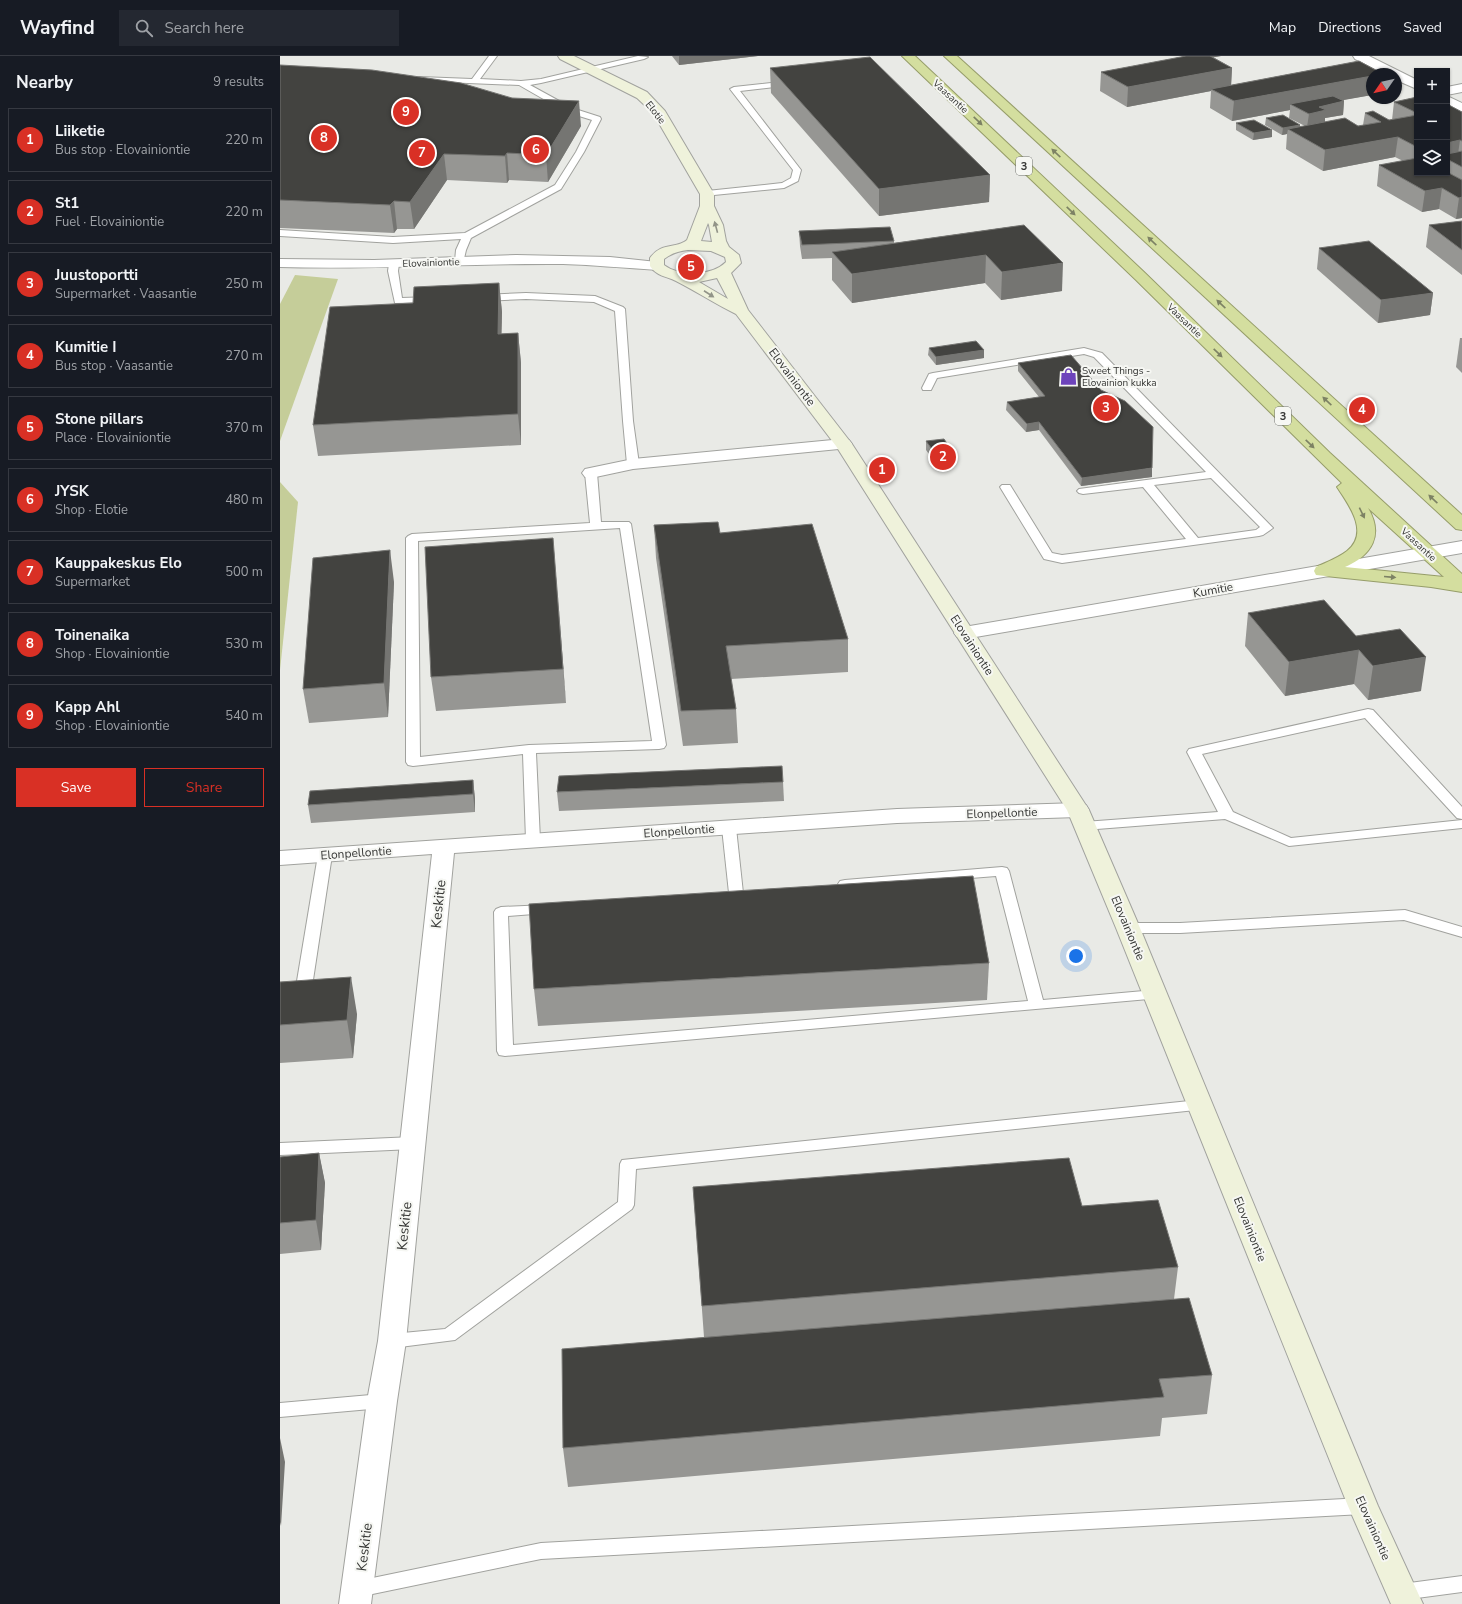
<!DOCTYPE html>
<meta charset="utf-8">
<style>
body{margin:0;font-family:"Nunito Sans",sans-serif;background:#242831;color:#f1f3f6}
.controls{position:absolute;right:12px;top:12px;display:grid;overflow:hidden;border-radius:0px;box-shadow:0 1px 3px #0004}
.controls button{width:36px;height:36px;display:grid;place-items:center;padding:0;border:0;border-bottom:1px solid #363941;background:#171b24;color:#f1f3f6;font:20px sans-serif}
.compass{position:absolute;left:1086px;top:12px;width:36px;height:36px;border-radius:50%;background:#171b24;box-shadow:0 1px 3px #0004;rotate:236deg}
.you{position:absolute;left:796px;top:900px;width:14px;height:14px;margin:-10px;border:3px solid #fff;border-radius:50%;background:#1a73e8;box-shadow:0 0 0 6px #1a73e833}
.badge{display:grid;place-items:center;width:26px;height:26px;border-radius:50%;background:#d93025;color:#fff;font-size:13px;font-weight:700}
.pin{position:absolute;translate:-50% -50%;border:2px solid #fff;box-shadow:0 1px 4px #0006}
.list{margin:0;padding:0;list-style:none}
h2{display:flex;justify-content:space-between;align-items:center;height:52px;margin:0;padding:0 16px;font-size:17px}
h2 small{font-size:13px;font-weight:400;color:#9ea1a6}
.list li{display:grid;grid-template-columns:26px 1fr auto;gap:12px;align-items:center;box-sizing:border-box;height:64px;margin:0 8px 8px;padding:0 8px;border:1px solid #363941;border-radius:0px}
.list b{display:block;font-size:15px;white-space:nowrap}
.list p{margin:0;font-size:13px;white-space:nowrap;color:#9ea1a6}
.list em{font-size:13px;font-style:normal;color:#9ea1a6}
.actions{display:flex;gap:8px;padding:12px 16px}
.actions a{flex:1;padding:9px 0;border:1px solid #d93025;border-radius:0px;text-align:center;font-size:14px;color:#d93025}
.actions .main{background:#d93025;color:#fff}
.icon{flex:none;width:22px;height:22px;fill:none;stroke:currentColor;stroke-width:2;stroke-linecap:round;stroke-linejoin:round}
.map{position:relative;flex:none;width:1182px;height:1548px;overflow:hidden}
header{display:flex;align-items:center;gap:24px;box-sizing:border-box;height:56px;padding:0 20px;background:#171b24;border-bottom:1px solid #363941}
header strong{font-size:19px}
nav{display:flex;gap:22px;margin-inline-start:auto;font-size:14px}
.search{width:280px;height:36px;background:#242831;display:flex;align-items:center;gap:10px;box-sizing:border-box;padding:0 14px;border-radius:0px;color:#9ea1a6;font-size:15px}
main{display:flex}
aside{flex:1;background:#171b24}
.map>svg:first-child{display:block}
.green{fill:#c5cd99}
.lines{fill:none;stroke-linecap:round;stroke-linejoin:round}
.service-casing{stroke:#a1a29e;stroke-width:2}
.minor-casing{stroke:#a1a29e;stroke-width:2}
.secondary-casing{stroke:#a1a29e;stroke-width:2}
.trunk-casing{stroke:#969d6a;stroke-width:2}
.service{fill:#fff;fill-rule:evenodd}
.minor{fill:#fff;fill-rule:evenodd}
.secondary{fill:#eff2db;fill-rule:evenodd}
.trunk{fill:#d4de9f;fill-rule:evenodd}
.wall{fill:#969693}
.shaded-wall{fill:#757572}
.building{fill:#434340;stroke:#757572}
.oneway{fill:#7d8264}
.oneway2{fill:#929488}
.labels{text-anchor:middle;stroke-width:4;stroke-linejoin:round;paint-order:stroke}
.far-street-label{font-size:10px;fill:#353634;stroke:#f6f7f3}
.far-poi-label{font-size:10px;fill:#353634;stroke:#f6f7f3;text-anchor:start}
.shield{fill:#f6f7f3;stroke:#6f706d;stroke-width:1}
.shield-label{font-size:11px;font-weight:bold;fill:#353634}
.street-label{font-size:12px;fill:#353634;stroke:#f6f7f3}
.near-street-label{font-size:14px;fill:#353634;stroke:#f6f7f3}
</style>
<header>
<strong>Wayfind</strong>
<div class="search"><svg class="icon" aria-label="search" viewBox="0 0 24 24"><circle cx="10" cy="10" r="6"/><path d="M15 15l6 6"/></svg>Search here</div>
<nav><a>Map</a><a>Directions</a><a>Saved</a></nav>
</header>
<main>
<aside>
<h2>Nearby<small>9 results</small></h2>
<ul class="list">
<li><span class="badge">1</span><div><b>Liiketie</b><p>Bus stop · Elovainiontie</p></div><em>220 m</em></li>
<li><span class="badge">2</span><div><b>St1</b><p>Fuel · Elovainiontie</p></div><em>220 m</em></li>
<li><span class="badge">3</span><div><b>Juustoportti</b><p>Supermarket · Vaasantie</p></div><em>250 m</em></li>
<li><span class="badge">4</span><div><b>Kumitie I</b><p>Bus stop · Vaasantie</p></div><em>270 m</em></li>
<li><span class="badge">5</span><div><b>Stone pillars</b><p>Place · Elovainiontie</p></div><em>370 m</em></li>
<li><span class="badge">6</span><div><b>JYSK</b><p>Shop · Elotie</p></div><em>480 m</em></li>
<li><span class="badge">7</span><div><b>Kauppakeskus Elo</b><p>Supermarket</p></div><em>500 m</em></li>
<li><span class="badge">8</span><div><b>Toinenaika</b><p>Shop · Elovainiontie</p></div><em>530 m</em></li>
<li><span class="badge">9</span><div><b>Kapp Ahl</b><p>Shop · Elovainiontie</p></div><em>540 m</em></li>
</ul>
<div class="actions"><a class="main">Save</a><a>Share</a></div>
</aside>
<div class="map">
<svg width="1182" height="1548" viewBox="0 0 1182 1548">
<rect width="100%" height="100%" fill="#e9eae6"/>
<g class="green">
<path d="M15,219l43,4 -58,162v-137z"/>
<path d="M0,426l18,20 -18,168z"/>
</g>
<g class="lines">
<defs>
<g id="service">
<path d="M209,0h8l-17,23 41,2 20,-2 97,-23 10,1 -4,2 -103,24 -11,2 42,23 28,9 1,2 -17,33 -23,37 -90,49 -5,12 -3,13h-6l-2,-2 1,-11 5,-11 -68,4 -113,-7v-6l113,7 72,-4 90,-48 21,-33 16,-32 -26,-8 -47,-27 -99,-4 -4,-2 4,-2 52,2z"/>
<path d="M509,25h3v4l-52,6 61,79 -3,11 -14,7 -80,8 -1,-2 1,-2 3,-1 75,-8 9,-5 2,-8 -63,-81 4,-2z"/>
<path d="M114,205l5,3 -1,7 4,27 29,-1 3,1 2,2 -2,2 -39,1 -7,-32 1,-7z"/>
<path d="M246,237l69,3 28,11 2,2 8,112 6,43 -2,2 -4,1 -6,-3 -4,-43 -8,-110 -21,-9 -68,-3 -44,2 -5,-3 5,-3z"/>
<path d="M804,292l18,5 169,173 2,2 -10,7 -4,1 -197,27 -18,-4 -44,-72 2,-2h8l42,68 10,2 124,-16 -43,-52 -60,7 -4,-1 -2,-2 2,-2 127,-17 -112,-115 -10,-3 -147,24 -6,12h-8l-1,-2 7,-14 4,-1zM931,422l49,49 -4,3 -58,8 -44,-53z"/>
<path d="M311,414l6,3 4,49h28l2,2 35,221 -2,3 -5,1 -123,4 4,87 -2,3 -5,1 -5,-1 -2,-3 -3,-86 -110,12 -5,-1 -2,-3v-224l2,-2 4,-2 178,-11 -5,-50zM340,472l32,213 -123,4 -109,12 -2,-216z"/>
<path d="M1088,653l5,1 89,97v12l-5,-1 -92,-100 -163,36 31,58 58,26 171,-18v8l-173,18 -64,-27 -141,11 -5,-1 -2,-3 2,-3 5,-1 134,-10 -31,-60 2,-3z"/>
<path d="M449,768l5,1 2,3 7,65 -2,3 -5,1 -5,-1 -2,-3 -7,-65 2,-3z"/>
<path d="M45,795l5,1 2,3 -21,138 -3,3 -5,2 -5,-2 -3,-3 23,-138 2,-3z"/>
<path d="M722,811l5,1 2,3 34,129 112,-10 5,2 3,3 -3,3 -655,58 -6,-1 -2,-4 -3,-139 2,-3 5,-2 46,-2 5,1 2,3 -2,3 -5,1 -39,3 5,129 515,-44 -32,-125 -151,12 -5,-1 -2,-3 2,-3 5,-1z"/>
<path d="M1125,854l57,17v10l-58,-17 -224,13h-52l-5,-2 -2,-3 2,-3 5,-2h52z"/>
<path d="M919,1044l6,1 2,4 -2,4 -569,60 -2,36 -2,4 -177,131 -63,8 -6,-2 -3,-5 3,-5 6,-2 53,-5 173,-127 2,-38 2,-4z"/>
<path d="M133,1081l6,2 2,4 -2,4 -6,2 -133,6v-12z"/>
<path d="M102,1338l7,2 2,5 -2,5 -7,2 -102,9v-14z"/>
<path d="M1083,1442l7,2 3,6 -3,6 -7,2 -822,45 -183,38 -7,-2 -3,-6 3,-6 7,-2 183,-38z"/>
<path d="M1182,1520v16l-60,8 -7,-2 -3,-6 3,-6 7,-2z"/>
</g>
<g id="minor">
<path d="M1073,0h16l48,24v9l-21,-9v-6h-11l-30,-15z"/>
<path d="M1182,28v8l-15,3v-8z"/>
<path d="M1167,40l15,7v9l-15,-7z"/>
<path d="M236,199l94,2 47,5 5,1 2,3 -2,3 -5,1c-31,-2 -63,-5 -94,-6 -94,-1 -189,6 -283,3v-8l94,1z"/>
<path d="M563,383l6,1 3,4 -3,4 -216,21 -42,9 -6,-1 -3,-4 3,-4 48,-10z"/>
<path d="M1182,485v12l-498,86 -7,-2 -3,-4 3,-4 7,-2z"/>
<path d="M798,747l8,2 3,5 -3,5 -8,2 -181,6 -443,30 -48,488 -9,60 -26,203h-32l28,-203 11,-60 54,-487 -152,11v-14l617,-42z"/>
</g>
<path id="secondary" d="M278,0h16l73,36 18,19 49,83v12l9,19 3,16 3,6 10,8 2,8 -10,10 17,37 104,134 237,366 51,118 238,578 45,98h-32l-43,-98 -232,-578 -49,-118 -231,-364 -100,-132c-21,-10 -40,-23 -60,-33 -10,-5 -20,-5 -26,-15v-8c11,-16 26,-9 37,-18l13,-34v-12l-47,-81 -16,-15 -77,-39zM428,167l1,2 3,17 -11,-1zM408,194l23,1 14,6 1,5c-14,14 -46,15 -62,3v-6c8,-6 15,-8 24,-9zM437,222l11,21 -29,-17z"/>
<g id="trunk">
<path d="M622,0h13l230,217 185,180 132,121v18l-31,-5 -115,-12 -2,-4 2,-4c11,-5 22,-9 31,-16 23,-18 2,-46 -10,-64l5,-4 -207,-204zM1088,452l76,69 -99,-10c27,-12 39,-32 23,-59z"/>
<path d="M664,0h13l505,459v15l-6,-1z"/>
</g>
</defs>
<use href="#service" class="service-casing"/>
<use href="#minor" class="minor-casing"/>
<use href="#secondary" class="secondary-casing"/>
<use href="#trunk" class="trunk-casing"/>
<use href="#service" class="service"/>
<use href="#minor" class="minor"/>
<use href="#secondary" class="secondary"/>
<use href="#trunk" class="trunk"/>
</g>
<g class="wall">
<path d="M392,0h86l-79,9z"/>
<path d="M906,0h35l-8,1 19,11 -1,17 128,-24 24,13h-11v21l-30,5 2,1 -1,14 -18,3v4l20,-4 13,8 5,-1 2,-12 8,-2 16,9h3l2,-18 23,-5v76h30v-69l15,8v106l-6,1 -17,-10 -17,3 -45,-26 2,-21 24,-4 -8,-4 -72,14 -37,-22 1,-15 -5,1 -17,-10 1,-7 17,-3 17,10v2l5,-1 -16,-8 1,-8 -58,11 -22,-13 1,-17 -84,16 -27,-16 1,-19z"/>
<path d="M0,9l301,61 -33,56 -39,-2 -2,3 -60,-3 -33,49h-17l-3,4 -114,-5z"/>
<path d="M490,12l220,107 -1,27 -110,14 -108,-123z"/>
<path d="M956,67l36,14 -19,3 -17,-10z"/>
<path d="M1182,165v54l-36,-28 3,-22z"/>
<path d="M744,169l38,66 -61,9 -16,-17 -133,20 -20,-23v-22l-30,1 -2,-13 -1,-15 95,10v2z"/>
<path d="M1039,192l114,45 -3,22 -52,8 -61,-54z"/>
<path d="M219,227l3,29 -1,22 17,-1 3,30v82l-203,11 -5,-31 100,-122z"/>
<path d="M1180,282h2v35l-6,-6z"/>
<path d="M649,292l55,2v8l-48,7 -8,-10z"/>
<path d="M738,307l134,114 -71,9 -42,-56 -13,2 -20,-22 1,-8 32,-5 -21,-26z"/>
<path d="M646,385l28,21 -17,3 -11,-15z"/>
<path d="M374,469l66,8 128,106v33l-117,7 5,30 2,34 -55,3 -27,-188z"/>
<path d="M273,482l13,165 -130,8 -5,-34z"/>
<path d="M114,526l-6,135 -79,6 -6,-34z"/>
<path d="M968,557l108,23 65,55 -53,9 -14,-16 -69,12 -40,-50z"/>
<path d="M193,724l2,19v13l-164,11 -3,-18z"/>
<path d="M503,726l1,19 -225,10 -2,-19z"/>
<path d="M709,907l-2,37 -449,26 -4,-37z"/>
<path d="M0,926l77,32 -4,44 -73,5z"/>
<path d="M39,1097l6,30 -4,67 -41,4v-97z"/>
<path d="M413,1131l389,19 96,61 -4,32 38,76 -5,39 -45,4 -2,18 -592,51 -5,-39 141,-111z"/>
</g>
<g class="shaded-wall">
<path d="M399,0h79l-79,9z"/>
<path d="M925,0h16l-16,3z"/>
<path d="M952,12l-1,19 -20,2v2l-84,16 1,-20z"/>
<path d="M1092,20v19l-73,13 -9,-4v6l-58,11 2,-20z"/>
<path d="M299,45l2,25 -33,56 -2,-27z"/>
<path d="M1064,45l-1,14 -18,3v6l-18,3 2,-13 10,-7z"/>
<path d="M1020,69v6l-12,-2 -1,5 -5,1 1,-7z"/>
<path d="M992,74v7l-19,3 1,-7z"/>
<path d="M1118,81l-3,20 -72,14 2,-21z"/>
<path d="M1180,84l-3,21 -10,-2v-16z"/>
<path d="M227,97l2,27 -2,3 -2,-27z"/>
<path d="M164,98l3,26 -33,49 -4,-27z"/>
<path d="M710,119l-1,27 -110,14v-27z"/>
<path d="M1162,132l-3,21 -17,3 3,-21z"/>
<path d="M1182,141v21l-6,1 3,-21z"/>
<path d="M114,145l3,28 -3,4 -4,-28z"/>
<path d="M706,199l-1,28 -133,20v-29z"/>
<path d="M783,207l-1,28 -61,9 1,-28z"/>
<path d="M219,227l3,29 -1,51 -3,-29z"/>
<path d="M1153,237l-3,22 -52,8 3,-23z"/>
<path d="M238,277l3,30v82l-3,-31z"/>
<path d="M704,294v8l-48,7v-8z"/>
<path d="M759,366v8l-13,2 1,-8z"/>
<path d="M674,398v8l-17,3v-9z"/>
<path d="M872,412v9l-71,9 1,-8z"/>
<path d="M110,494l4,32 -6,135 -4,-34z"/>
<path d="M276,514l10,133 -3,-34z"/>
<path d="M1079,594l-5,34 -69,12 4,-34z"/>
<path d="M1146,601l-5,34 -53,9 5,-34z"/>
<path d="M193,724l2,19v13l-2,-18z"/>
<path d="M71,921l6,37 -4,44 -6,-38z"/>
<path d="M39,1097l6,30 -4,67 -5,-30z"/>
<path d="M0,1382l5,24 -4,64 -1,-4z"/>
</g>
<g class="building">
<path d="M906,0h24l22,12 -104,19 -27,-15z"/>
<path d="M590,1l120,118 -111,14 -109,-121z"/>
<path d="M1079,5l24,13h-11v2l-138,25 -23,-12z"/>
<path d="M0,9l92,5 89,13 51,15 67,3 -33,54 -39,-2 -2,3 -61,-2 -34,48 -16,-1 -4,4 -110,-5z"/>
<path d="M1053,40l11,5 -25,6 7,3 -17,4 -19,-10z"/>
<path d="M1137,41v16l-23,-11z"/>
<path d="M1167,48l15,8v29l-2,-1 -13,3z"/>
<path d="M1093,55l16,9 28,-5v32l-19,-10 -73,13 -37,-21 57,-11 13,8 23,-4 -16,-9z"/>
<path d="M1003,59l17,10 -17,3 -17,-10z"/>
<path d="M974,64l18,10 -18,3 -18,-10z"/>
<path d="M1182,95v16l-15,-8v-5z"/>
<path d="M1137,102v15h30v-1l15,8v17l-3,1 -17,-10 -17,3 -46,-26z"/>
<path d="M1182,165v29l-33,-25z"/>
<path d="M744,169l39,38 -61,9 -16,-17 -134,19 -20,-22z"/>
<path d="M610,171l4,14 -92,4 -3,-14z"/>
<path d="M1089,185l64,52 -52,7 -62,-52z"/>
<path d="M219,227l-1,51 20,-1v81l-205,11 17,-118 83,-4 1,-16z"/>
<path d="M696,285l8,9 -48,7 -7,-9z"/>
<path d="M791,299l30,35 24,11 28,26 -1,41 -70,10 -43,-56 -12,2 -20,-22 38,-6 -27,-33z"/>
<path d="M664,383l10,15 -17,2 -11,-15z"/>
<path d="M438,466l2,11 92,-9 36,115 -122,7 10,63 -55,2 -27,-186z"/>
<path d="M273,482l10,131 -132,8 -6,-130z"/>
<path d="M110,494l-6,133 -81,6 10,-131z"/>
<path d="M1044,544l32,36 44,-7 26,28 -53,9 -14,-16 -70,12 -41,-49z"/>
<path d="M502,710l1,16 -226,10 2,-16z"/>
<path d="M193,724v14l-165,11 2,-14z"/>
<path d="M693,820l16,87 -455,26 -5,-85z"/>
<path d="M71,921l-4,43 -67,5v-43z"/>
<path d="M39,1097l-3,67 -36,3v-66z"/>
<path d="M789,1102l13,48 76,-6 20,67 -476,39 -9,-119z"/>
<path d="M909,1242l23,77 -53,4 5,18 -601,51 -1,-99z"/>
</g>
<defs><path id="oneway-solid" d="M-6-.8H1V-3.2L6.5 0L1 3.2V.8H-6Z"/></defs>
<g class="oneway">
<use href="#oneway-solid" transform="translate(698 65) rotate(44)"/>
<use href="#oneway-solid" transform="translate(776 97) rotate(-137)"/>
<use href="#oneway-solid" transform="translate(791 155) rotate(44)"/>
<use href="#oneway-solid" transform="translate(872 185) rotate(-137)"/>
<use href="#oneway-solid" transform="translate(941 248) rotate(-137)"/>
<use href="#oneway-solid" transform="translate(938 297) rotate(44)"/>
<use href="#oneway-solid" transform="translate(1047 345) rotate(-137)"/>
<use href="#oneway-solid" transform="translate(1030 388) rotate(44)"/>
<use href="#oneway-solid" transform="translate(1153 443) rotate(-137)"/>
<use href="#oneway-solid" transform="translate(1082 457) rotate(64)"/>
<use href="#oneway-solid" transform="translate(1110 521) rotate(5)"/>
</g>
<g class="oneway2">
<use href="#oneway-solid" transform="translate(436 171) rotate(-105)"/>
<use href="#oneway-solid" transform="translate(429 238) rotate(33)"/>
</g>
<defs>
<symbol id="shop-bare" viewBox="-9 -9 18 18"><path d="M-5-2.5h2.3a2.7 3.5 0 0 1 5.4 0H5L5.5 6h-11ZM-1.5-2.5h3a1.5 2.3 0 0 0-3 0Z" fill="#6d43bb" stroke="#f6f7f3" stroke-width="2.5" paint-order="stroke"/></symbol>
</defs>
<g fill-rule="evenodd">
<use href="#shop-bare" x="776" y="308" width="25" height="25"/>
</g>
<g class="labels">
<g class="far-street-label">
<text transform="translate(671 40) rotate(43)" y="4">Vaasantie</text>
<text transform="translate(376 56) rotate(52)" y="4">Elotie</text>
<text transform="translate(151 206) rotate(-2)" y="4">Elovainiontie</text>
<text transform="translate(905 264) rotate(44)" y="4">Vaasantie</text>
<text transform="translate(1139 488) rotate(43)" y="4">Vaasantie</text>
</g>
<g class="far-poi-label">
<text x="802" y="318">Sweet Things -<tspan x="802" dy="12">Elovainion kukka</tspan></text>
</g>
<g class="shield">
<rect x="736" y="101" width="16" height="18" rx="3"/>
<rect x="995" y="351" width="16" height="18" rx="3"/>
</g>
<g class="shield-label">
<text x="744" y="114">3</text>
<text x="1003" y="364">3</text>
</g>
<g class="street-label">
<text transform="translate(512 321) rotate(53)" y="4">Elovainiontie</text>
<text transform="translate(933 534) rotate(-10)" y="4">Kumitie</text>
<text transform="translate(692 589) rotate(57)" y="4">Elovainiontie</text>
<text transform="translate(722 757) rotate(-2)" y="4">Elonpellontie</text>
<text transform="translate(399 775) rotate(-4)" y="4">Elonpellontie</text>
<text transform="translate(76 797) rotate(-4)" y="4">Elonpellontie</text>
<text transform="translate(848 872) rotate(67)" y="4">Elovainiontie</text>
<text transform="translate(970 1173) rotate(68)" y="4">Elovainiontie</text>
<text transform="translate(1093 1472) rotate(66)" y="4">Elovainiontie</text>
</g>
<g class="near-street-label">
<text transform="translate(158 848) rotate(-84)" y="5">Keskitie</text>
<text transform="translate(124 1170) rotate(-84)" y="5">Keskitie</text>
<text transform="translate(84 1491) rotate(-83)" y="5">Keskitie</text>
</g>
</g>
</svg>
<div class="controls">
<button>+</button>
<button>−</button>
<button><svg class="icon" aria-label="layers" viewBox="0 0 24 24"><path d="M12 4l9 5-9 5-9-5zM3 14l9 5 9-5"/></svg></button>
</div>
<svg class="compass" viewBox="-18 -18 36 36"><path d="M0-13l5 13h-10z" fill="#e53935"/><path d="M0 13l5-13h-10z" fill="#9ea1a6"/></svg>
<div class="you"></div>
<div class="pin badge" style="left:602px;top:414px">1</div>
<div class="pin badge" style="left:663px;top:401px">2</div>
<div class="pin badge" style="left:826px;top:352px">3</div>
<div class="pin badge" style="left:1082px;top:354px">4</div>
<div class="pin badge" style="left:411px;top:211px">5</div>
<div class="pin badge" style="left:256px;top:94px">6</div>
<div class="pin badge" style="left:142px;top:97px">7</div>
<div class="pin badge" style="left:44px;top:82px">8</div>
<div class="pin badge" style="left:126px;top:56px">9</div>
</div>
</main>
